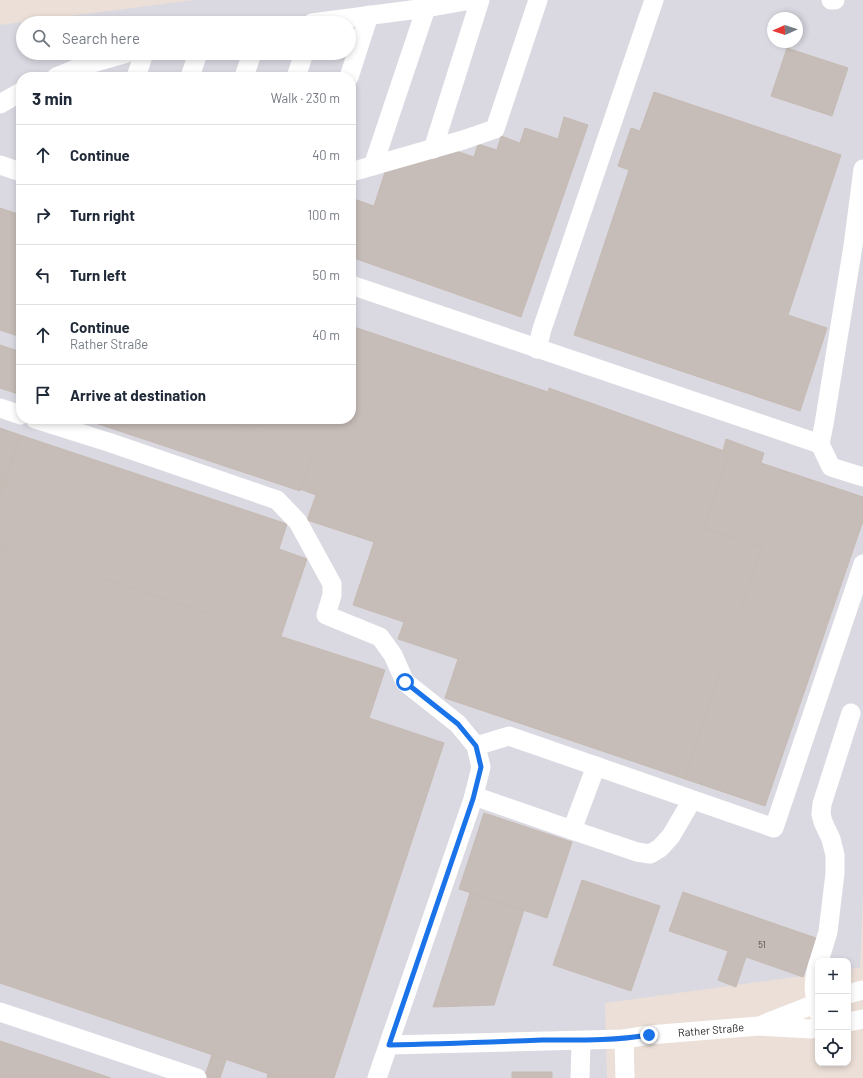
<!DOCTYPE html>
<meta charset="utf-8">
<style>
body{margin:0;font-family:Barlow,sans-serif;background:#f2f2f3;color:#1f2937}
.controls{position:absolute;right:12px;bottom:12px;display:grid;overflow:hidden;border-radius:8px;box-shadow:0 2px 6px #0003}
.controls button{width:36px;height:36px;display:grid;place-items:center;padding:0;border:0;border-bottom:1px solid #e0e1e3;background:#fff;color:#1f2937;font:20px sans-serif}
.compass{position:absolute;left:767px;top:12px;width:36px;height:36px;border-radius:50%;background:#fff;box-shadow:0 2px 6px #0003;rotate:267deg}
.stop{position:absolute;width:12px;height:12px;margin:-9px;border:3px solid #1a73e8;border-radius:50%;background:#fff}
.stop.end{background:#1a73e8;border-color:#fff;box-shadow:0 1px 4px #0008}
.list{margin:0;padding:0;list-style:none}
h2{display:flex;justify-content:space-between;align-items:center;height:52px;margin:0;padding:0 16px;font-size:17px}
h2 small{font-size:13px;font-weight:400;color:#747a83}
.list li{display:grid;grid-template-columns:26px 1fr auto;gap:12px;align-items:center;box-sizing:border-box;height:60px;padding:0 16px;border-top:1px solid #e0e1e3}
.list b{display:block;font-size:15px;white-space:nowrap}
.list p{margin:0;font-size:13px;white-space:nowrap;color:#747a83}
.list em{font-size:13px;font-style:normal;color:#747a83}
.icon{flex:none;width:22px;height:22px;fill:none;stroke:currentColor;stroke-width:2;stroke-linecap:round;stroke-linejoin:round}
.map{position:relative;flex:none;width:863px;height:1078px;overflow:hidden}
.search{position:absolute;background:#fff;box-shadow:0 2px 6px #0003;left:16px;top:16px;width:340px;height:44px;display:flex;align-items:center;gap:10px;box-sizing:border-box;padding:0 14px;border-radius:22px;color:#747a83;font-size:15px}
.panel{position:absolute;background:#fff;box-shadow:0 2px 6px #0003;left:16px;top:72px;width:340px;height:352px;border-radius:16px}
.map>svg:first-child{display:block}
.industrial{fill:#dad9e2;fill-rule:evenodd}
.building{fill:#c6bcb8;stroke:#c6bbb2}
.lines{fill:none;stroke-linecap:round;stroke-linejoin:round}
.minor{stroke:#fff;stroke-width:19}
.route{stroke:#1a73e8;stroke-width:5}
.labels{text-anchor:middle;stroke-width:4;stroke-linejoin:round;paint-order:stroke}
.number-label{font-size:9px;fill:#4f4c4b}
.street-label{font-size:11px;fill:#272727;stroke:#fff}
</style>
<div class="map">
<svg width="863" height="1078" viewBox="0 0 863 1078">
<rect width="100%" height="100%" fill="#ebdfd7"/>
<path class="industrial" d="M194,0h669v895l-3,73 -12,1v-8h-30v13l-213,29 2,75h-607v-1053zM773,18h24v24h-24zM23,23h326v30h-326zM21,77h330v342h-330z"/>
<g class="building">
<path d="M787,48l61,20 -16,48 -61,-20z"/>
<path d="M654,92l187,63 -53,160 39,13 -27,83 -226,-76 55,-165 -11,-4 13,-38 9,3z"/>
<path d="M564,117l24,8 -67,192 -170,-60v-59l23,8 12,-37 67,-19 21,7 4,-13 19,6 4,-14 19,7 5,-15 33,11z"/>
<path d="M0,208l21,7v122l-21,-7z"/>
<path d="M351,326l197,66 1,-4 181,65 -27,75 59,20 -77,231 -240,-81 13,-39 -60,-20 6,-17 -51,-17 21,-63 -67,-22 9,-25 -16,-6 13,-39 -92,-31h130z"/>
<path d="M0,345l21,7v43l-21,-7z"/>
<path d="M83,419h138l92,31 -13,41z"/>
<path d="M0,428l20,7 -8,24 -12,-4z"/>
<path d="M20,435l267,89 -8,25 28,10 -26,77 -281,-90v-51z"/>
<path d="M726,439l38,14 -3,10 102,34v24l-98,285 -80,-27 77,-231 -59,-20 27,-75 -7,-2z"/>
<path d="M0,455l12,4 -12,36z"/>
<path d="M0,546l385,124 -16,48 75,25 -110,335h-53l-281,-95z"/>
<path d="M484,813l88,29 -25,76 -88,-29z"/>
<path d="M582,880l78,26 -29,85 -78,-26z"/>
<path d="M683,892l133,46 -13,39 -57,-20 -10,30 -18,-7 10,-29 -59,-20z"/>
<path d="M470,893l54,17 -30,95 -61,2z"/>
<path d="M0,1041l111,37h-111z"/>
<path d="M212,1055l14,5 -6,18h-16z"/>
<rect x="512" y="1072" width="40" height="6"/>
<path d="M268,1074l13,4h-14z"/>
</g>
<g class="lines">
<g class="minor">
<path d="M831,0h4"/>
<path d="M312,23l114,-15 45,-8"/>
<path d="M56,77l29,-12 42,-12"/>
<path d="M136,77l8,-24"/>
<path d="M190,77l8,-24"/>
<path d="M244,77l8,-24"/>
<path d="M296,77l8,-24"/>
<path d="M349,77l20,-62"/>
<path d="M0,104l21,-12"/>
<path d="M433,149l47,-149"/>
<path d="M0,165l21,7"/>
<path d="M373,166l53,-158"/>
<path d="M351,172l112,-32 32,-11 43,-129"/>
<path d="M351,285l469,159 4,-20 29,-178 10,-77"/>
<path d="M537,349l5,-20 112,-329"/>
<path d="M0,408l21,7"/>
<path d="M35,419l76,24 166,57 21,22 34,62v11l-6,20 54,22 13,18 12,27 53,42 18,22 5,21 -8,32 -96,279"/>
<path d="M820,444l11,23 32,10"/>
<path d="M476,746l33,-10 265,92 89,-264"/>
<path d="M474,796l98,34 24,-64"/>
<path d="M572,830l65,22 13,2 10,-6 11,-12 21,-36"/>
<path d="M819,961l9,-29 7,-59v-18l-4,-16 -8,-17 -2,-8 1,-10 29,-91"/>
<path d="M818,964c-6,20 -4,29 0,48"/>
<path d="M848,994l15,-4"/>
<path d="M0,1012l197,66"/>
<path d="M848,1022l15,-3"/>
<path d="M764,1024l43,-17 11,-3"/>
<path d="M624,1039l1,39"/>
<path d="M389,1045l235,-6 25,-4 110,-9 52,3 7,-2"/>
<path d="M580,1078l1,-37"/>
</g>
</g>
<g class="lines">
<path class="route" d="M405,682l53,42 18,22 5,21 -8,32 -84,246c51,-1 102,-3 153,-5 36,0 71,1 107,-5"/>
</g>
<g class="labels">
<g class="number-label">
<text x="762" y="948">51</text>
</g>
<g class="street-label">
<text transform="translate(711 1030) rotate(-5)" y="4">Rather Straße</text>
</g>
</g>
</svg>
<div class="controls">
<button>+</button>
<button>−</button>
<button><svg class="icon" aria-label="locate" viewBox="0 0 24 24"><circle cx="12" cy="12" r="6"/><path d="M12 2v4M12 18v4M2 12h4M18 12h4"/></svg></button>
</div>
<svg class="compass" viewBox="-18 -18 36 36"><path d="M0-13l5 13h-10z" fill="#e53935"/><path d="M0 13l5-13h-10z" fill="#747a83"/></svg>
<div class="stop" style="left:405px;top:682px"></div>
<div class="stop end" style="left:649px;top:1035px"></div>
<div class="search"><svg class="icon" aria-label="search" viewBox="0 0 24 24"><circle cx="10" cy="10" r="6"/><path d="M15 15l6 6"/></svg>Search here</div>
<section class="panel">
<h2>3 min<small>Walk · 230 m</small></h2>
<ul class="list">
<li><svg class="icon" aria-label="ahead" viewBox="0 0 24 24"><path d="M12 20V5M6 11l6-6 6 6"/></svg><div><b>Continue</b></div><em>40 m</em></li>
<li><svg class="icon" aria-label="right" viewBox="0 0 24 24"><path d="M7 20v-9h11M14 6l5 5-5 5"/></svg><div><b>Turn right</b></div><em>100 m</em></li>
<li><svg class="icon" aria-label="left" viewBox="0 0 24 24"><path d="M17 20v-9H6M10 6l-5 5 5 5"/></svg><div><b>Turn left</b></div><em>50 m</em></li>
<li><svg class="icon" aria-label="ahead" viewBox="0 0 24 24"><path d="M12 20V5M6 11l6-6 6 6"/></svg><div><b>Continue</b><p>Rather Straße</p></div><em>40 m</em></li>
<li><svg class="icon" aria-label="arrive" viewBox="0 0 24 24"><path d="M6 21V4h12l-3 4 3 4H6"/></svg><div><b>Arrive at destination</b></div></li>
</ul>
</section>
</div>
